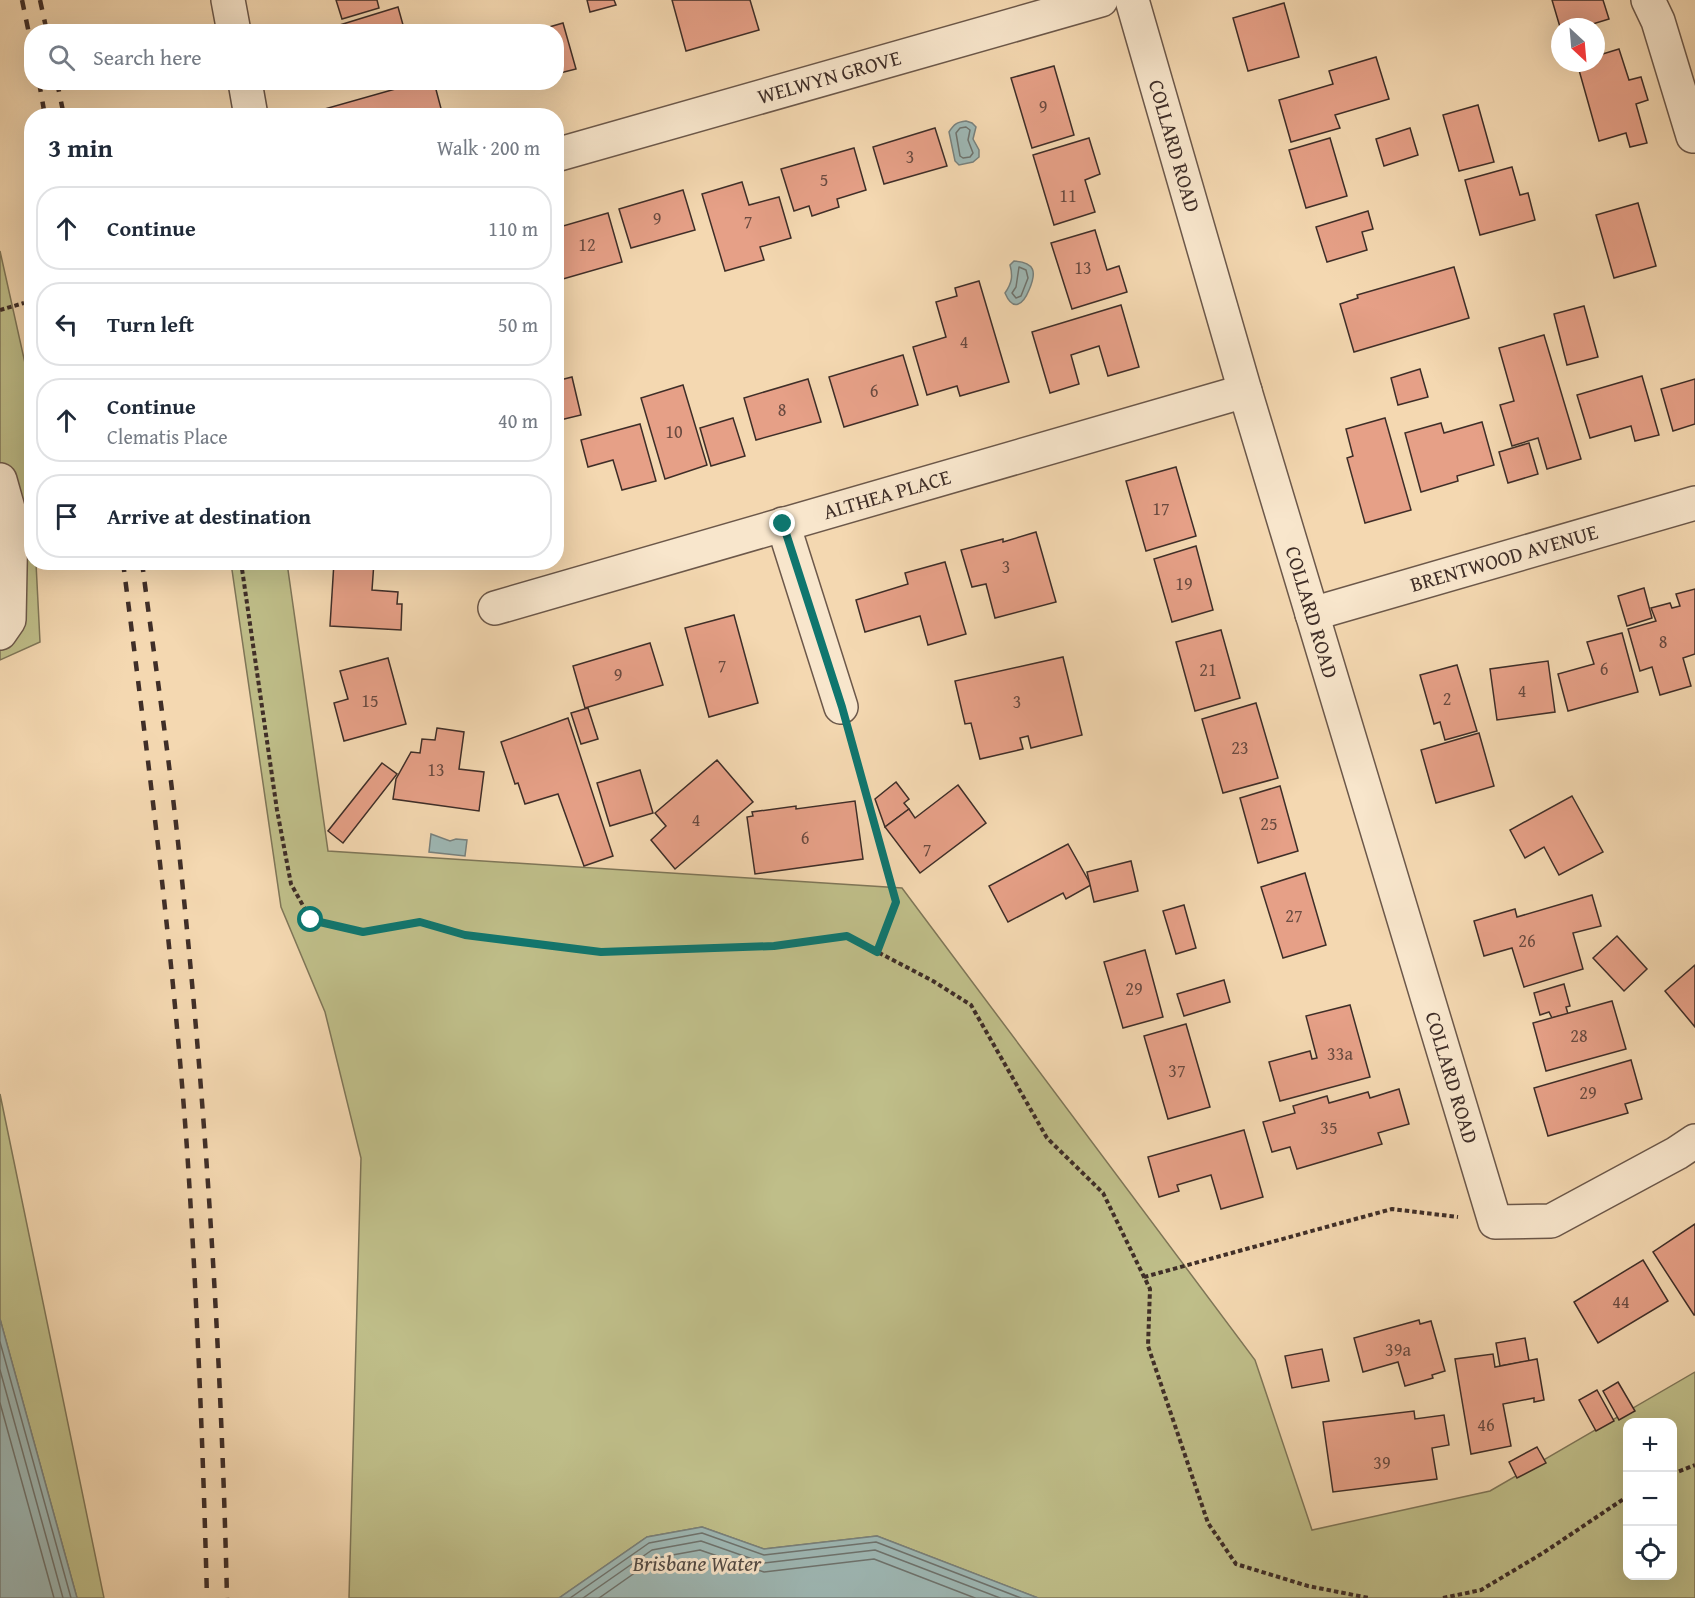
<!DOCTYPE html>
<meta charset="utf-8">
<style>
body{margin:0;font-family:"Gentium Book Plus",serif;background:#f2f2f3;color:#1f2937}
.controls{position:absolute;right:18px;bottom:18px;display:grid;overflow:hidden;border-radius:12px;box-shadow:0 6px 24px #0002}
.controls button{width:54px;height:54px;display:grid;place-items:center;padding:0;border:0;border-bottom:2px solid #e0e1e3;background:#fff;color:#1f2937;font:30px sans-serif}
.compass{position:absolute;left:1551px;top:18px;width:54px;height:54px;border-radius:50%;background:#fff;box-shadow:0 6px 24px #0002;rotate:154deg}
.stop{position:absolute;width:18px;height:18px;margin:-14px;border:4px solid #0f766e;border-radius:50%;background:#fff}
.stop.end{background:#0f766e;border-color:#fff;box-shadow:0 2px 6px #0008}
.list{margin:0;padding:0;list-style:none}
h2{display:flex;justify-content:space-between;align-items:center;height:78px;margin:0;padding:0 24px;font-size:26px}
h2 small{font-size:20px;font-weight:400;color:#747a83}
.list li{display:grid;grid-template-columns:39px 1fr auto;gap:18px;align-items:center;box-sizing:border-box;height:84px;margin:0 12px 12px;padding:0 12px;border:2px solid #e0e1e3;border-radius:24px}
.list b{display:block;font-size:22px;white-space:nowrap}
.list p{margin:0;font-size:20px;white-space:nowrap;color:#747a83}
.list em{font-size:20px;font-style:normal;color:#747a83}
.icon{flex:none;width:33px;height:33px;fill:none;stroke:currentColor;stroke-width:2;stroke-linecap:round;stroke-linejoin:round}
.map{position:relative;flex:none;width:1695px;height:1598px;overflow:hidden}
.search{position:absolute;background:#fff;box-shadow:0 6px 24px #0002;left:24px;top:24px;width:540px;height:66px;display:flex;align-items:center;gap:15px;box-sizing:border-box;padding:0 21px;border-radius:24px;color:#747a83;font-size:22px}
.panel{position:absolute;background:#fff;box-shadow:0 6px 24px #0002;left:24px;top:108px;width:540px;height:462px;border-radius:24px}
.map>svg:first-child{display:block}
.green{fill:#bfbe89;stroke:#7f7658;stroke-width:1.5;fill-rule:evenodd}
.water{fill:#9eb8b5;stroke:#78817d;stroke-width:1.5}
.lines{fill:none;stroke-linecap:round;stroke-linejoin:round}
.shore{stroke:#6e736e;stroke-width:1.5}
.building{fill:#e6a087;stroke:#3f2e28;stroke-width:1.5}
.minor-casing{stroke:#6c584a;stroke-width:36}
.path{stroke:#3f2e28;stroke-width:4;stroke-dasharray:4.5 3;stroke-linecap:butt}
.minor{stroke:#f8e6cc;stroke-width:33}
.rail{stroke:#3f2e28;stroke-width:4.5;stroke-dasharray:10 10;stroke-linecap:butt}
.route{stroke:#0f766e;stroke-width:8}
.labels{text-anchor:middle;stroke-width:6;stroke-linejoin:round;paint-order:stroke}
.number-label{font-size:18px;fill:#694a40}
.street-label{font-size:21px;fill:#3f2e28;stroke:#f8e6cc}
.water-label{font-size:22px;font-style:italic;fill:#524a44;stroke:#f8e6cc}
</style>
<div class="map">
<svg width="1695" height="1598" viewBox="0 0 1695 1598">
<rect width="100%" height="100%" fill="#f4d8b1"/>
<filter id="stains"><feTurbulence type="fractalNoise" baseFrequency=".00333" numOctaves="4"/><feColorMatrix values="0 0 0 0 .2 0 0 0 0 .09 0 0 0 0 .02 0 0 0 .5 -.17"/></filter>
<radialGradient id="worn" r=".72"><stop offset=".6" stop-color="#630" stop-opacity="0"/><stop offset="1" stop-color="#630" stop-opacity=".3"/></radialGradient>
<g class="green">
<path d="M0,251l29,130 3,59v122l4,1 4,79 -40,18z"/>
<path d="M231,563h56l41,288 574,37 353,472 57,170 178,-39 205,-119v226h-657l-161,-62 -113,13 -62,-22 -55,10 -88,61h-210l12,-440 -36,-146 -44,-105zM1628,1422h44v154h-44z"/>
<path d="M0,1094l104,504h-27l-77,-279z"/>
</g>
<g class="water">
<path d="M966,121l6,2 4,4 -3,12 6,11v7l-6,5 -14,3 -4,-4 -6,-29c5,-8 8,-10 17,-11z"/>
<path d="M1014,261c21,1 23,11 15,29 -6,15 -16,22 -24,3 7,-10 8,-17 5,-28z"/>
<path d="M431,834l19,7 6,-2 11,1 -2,16 -36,-4z"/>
<path d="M0,1319l77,279h-77z"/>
<path d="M702,1527l62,22 113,-13 161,62h-479l88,-61z"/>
</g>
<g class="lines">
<g class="shore">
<path d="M966,127l4,3 -2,10 5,13 -3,4 -7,1 -3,-2 -4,-23 4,-5z"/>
<path d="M1019,267l7,3 2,8 -7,18 -5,2 -4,-5 4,-6z"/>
<path d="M0,1342l71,256"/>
<path d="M0,1370l63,228"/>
<path d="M0,1403l54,195"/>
<path d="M570,1598l79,-55 53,-10 62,22 112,-13 145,56"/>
<path d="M583,1598l69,-48 49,-9 63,22 111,-13 125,48"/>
<path d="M599,1598l57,-40 44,-8 64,22 110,-13 101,39"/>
</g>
</g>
<g class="building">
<path d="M336,0h41l2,8 -37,11z"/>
<path d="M587,0h27l2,5 -26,7z"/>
<path d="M672,0h78l9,30 -73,21z"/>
<path d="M1552,0h51l6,19 -26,8h-23z"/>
<path d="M1284,3l15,54 -51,14 -15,-53z"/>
<path d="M398,7l7,25h-88z"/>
<path d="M563,23l13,46 -20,5v-42h-24z"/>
<path d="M1619,49l10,31 12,-3 7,23 -12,4 11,39 -17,4 -4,-14 -27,8 -22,-78h19v-7z"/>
<path d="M1376,57l13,42 -54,16 5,13 -49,14 -12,-42 54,-16 -4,-13z"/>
<path d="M1054,66l20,69 -42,13 -21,-70z"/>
<path d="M420,82h14l9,34h-121l-1,-6z"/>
<path d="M1478,105l16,57 -35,9 -16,-56z"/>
<path d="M935,128l12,38 -63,18 -11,-37z"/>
<path d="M1410,128l8,27 -34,11 -8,-27z"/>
<path d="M1089,138l11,36 -15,6 10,32 -41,13 -21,-70z"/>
<path d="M1330,138l17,58 -41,12 -17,-58z"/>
<path d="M854,148l12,42 -29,9 2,8 -27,9 -3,-10 -15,5 -13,-42z"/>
<path d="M1512,167l8,28 8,-2 7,27 -55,15 -15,-55z"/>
<path d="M742,182l7,23 30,-8 12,41 -31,9 4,13 -39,11 -23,-77z"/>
<path d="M683,190l12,40 -64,18 -12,-39z"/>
<path d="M1638,203l18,63 -42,12 -18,-63z"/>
<path d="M1368,211l5,18 -11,3 5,18 -40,12 -11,-35z"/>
<path d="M608,213l14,49 -66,19v-53z"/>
<path d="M1095,230l12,40 12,-4 8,26 -55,17 -21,-66z"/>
<path d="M1454,267l15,51 -115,34 -14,-48 18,-6 -1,-3z"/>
<path d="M979,281l30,101 -49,14 -3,-10 -30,9 -14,-48 33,-10 -10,-35 21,-6 -2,-8z"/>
<path d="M1121,305l18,62 -31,9 -9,-30 -28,9 8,29 -29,9 -18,-61z"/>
<path d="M1584,306l14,51 -31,8 -13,-51z"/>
<path d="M1544,335l37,124 -34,10 -9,-31 -26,8 -12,-41 14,-4 -15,-53z"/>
<path d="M903,355l15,50 -74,22 -15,-50z"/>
<path d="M1420,369l8,28 -30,8 -7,-27z"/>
<path d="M1642,376l17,59 -24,6 -4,-15 -41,12 -13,-43z"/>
<path d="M572,377l9,38 -25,6v-40z"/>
<path d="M808,379l13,43 -65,18 -12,-42z"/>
<path d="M1695,379v45l-22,7 -12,-42z"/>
<path d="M683,385l24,80 -42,14 -24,-81z"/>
<path d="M733,418l12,38 -34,10 -11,-38z"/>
<path d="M1385,418l26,92 -46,13 -18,-65 6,-2 -7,-27z"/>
<path d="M1482,422l12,43 -37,11 1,5 -37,11 -16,-59 36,-10 3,10z"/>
<path d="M640,424l16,57 -34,9 -9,-30 -25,7 -7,-27z"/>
<path d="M1529,443l9,31 -30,9 -9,-31z"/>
<path d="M1176,467l20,69 -50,15 -20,-70z"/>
<path d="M1036,532l20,70 -61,16 -9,-34 -14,3 -11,-37 42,-11v3z"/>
<path d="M1196,546l17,64 -41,12 -18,-63z"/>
<path d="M334,562h40l-2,28 26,2 -1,12h5l-1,26 -71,-4z"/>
<path d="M945,562l21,72 -38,11 -8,-29 -55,16 -9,-32 52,-16 -3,-11z"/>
<path d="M1644,588l8,30 -25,8 -9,-30z"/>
<path d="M1695,589v65l-12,4 8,28 -31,9 -8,-28 -12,4 -12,-42 28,-8 -5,-13 19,-5 2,5 8,-2 -4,-12z"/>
<path d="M734,615l24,88 -49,14 -24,-89z"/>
<path d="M1221,630l19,68 -45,13 -19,-69z"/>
<path d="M1622,633l16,59 -70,19 -10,-37 36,-10 -7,-22z"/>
<path d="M650,643l13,42 -78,23 -12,-42z"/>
<path d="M1063,657l19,78 -51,13 -3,-12 -8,2 3,11 -43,10 -9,-36 -6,1 -10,-43z"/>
<path d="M388,658l18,66 -62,17 -10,-38 14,-4 -8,-28z"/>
<path d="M1548,661l7,51 -58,8 -7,-51z"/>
<path d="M1457,665l20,66 -32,9 -5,-18 -6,2 -14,-49z"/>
<path d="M1256,703l22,75 -55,15 -21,-74z"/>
<path d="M588,708l10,31 -17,5 -10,-31z"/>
<path d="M568,718l45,138 -29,10 -26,-72 -33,10 -7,-21 -3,1 -14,-42z"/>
<path d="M437,728l27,4 -5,37 25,3 -5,39 -86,-12 3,-20 15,-27 9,1 2,-14 13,1z"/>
<path d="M1479,733l15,53 -58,17 -15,-53z"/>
<path d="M717,760l36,42 -78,67 -24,-29 15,-14 -11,-13z"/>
<path d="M382,763l15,11 -54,69 -15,-12z"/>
<path d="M640,770l13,43 -43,13 -13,-43z"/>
<path d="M896,782l13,17 -5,4 5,6 -24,18 -10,-28z"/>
<path d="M958,785l28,38 -66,50 -35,-46 24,-18 6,9z"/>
<path d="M1280,786l18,65 -40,12 -18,-65z"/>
<path d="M1572,796l31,56 -44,23 -15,-28 -19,11 -15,-28z"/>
<path d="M855,801l8,58 -108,15 -8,-57 6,-1 -1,-4 44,-6v3z"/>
<path d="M1068,844l23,41 -25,14 -3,-6 -55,29 -19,-36z"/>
<path d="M1131,861l7,30 -44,11 -7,-30z"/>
<path d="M1305,873l21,72 -43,13 -22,-71z"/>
<path d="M1592,895l9,31 -28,7 10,36 -59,18 -12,-39 -28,8 -10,-35 41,-12 2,8z"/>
<path d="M1184,905l12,43 -20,6 -13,-43z"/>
<path d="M1617,936l30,33 -23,22 -31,-33z"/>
<path d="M1145,950l18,67 -40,11 -19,-66z"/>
<path d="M1695,965v62l-30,-36z"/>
<path d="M1224,980l6,22 -46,14 -7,-22z"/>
<path d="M1564,984l6,22 -4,1 2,7 -16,4 -3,-6 -9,3 -6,-22z"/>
<path d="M1612,1001l14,48 -80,22 -13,-48z"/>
<path d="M1350,1005l20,72 -90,24 -11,-39 41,-11 2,8 5,-1 -11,-42z"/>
<path d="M1186,1024l24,83 -42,12 -24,-83z"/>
<path d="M1631,1060l11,39 -17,5 3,9 -80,23 -14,-48z"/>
<path d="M1399,1089l10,35 -31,9 4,11 -85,25 -7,-22 -18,5 -9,-30 32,-9 -2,-7 34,-10 2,7 39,-11 2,6z"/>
<path d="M1244,1130l19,67 -42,12 -10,-34 -34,10 2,6 -20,6 -11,-40z"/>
<path d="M1695,1224v91h-1l-41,-63z"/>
<path d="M1643,1260l25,41 -70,42 -24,-41z"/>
<path d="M1419,1320l1,4 11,-3 14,50 -13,4 1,3 -28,8 -7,-24 -35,10 -9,-34z"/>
<path d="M1525,1338l4,23 -29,5 -4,-23z"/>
<path d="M1322,1349l7,32 -37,7 -7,-32z"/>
<path d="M1493,1354l2,13 42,-8 7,41 -10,2v-4l-31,6 8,42 -40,8 -16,-95z"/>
<path d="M1618,1382l17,29 -16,9 -16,-29z"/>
<path d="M1597,1390l17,31 -18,10 -17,-31z"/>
<path d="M1414,1411l1,8 29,-4 5,30 -17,3 5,31 -104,13 -10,-70z"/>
<path d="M1537,1447l9,16 -29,15 -8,-16z"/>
</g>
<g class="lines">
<defs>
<g id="minor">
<path d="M228,0l6,32"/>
<path id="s1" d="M1132,0l113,391 250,831 56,-1 126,-68 18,-12"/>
<path d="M1648,0l10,21 35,115"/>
<path d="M245,82l6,34"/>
<path id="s2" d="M556,155l545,-155"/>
<path d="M0,480l11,39 -2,101 -9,13"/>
<path d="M783,524l58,183"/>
<path id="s3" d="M495,608l750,-217"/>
<path id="s4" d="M1312,614l383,-111"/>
</g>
</defs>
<use href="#minor" class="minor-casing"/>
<g class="path">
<path d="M0,310l24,-7"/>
<path d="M241,562l36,248 14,74 20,36 52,12 57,-10 45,13 136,18 173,-7 73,-10 86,45 38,24 76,133 56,55 47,96 -2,57 60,177 28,41 72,22 61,12"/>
<path d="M849,737l47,165 -19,50"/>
<path d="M1144,1277l248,-68 66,8"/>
<path d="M1672,1474l23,-9"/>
<path d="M1443,1598l38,-8 62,-37 85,-57"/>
</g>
<use href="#minor" class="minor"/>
<g class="rail">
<path d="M22,0l10,48"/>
<path d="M40,0l7,32"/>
<path d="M39,82l6,34"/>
<path d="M57,82l7,34"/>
<path d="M123,562c25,196 50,391 64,587 10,150 16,299 20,449"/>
<path d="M142,562c12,94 26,187 36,280 27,251 43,504 49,756"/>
</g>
</g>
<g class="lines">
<path class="route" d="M311,920l52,12 57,-10 45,13 136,17 173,-6 73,-10 30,16 19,-50 -54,-195 -59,-183"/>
</g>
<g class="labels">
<g class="number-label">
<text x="1043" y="113">9</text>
<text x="910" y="163">3</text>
<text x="824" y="186">5</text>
<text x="1068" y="202">11</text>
<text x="657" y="225">9</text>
<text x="748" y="228">7</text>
<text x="587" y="251">12</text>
<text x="1083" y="274">13</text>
<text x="964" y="348">4</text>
<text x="874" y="397">6</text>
<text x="782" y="416">8</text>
<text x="674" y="438">10</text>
<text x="1161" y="515">17</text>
<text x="1006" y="573">3</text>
<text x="1184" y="590">19</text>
<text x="1663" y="648">8</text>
<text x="722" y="672">7</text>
<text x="1604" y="675">6</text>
<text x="1208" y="676">21</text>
<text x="618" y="681">9</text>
<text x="1522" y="697">4</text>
<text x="1447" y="705">2</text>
<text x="370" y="707">15</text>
<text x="1017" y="708">3</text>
<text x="1240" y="754">23</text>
<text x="436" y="776">13</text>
<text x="696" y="826">4</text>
<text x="1269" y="830">25</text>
<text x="805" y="844">6</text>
<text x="927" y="856">7</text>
<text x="1294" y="922">27</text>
<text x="1527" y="947">26</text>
<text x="1134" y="995">29</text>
<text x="1579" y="1042">28</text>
<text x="1340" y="1060">33a</text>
<text x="1177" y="1077">37</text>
<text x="1588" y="1099">29</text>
<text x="1329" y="1134">35</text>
<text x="1621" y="1308">44</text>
<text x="1398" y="1356">39a</text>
<text x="1486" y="1431">46</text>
<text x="1382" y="1469">39</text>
</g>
<g class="street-label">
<text dy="7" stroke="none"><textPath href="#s2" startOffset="284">WELWYN GROVE</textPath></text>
<text dy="7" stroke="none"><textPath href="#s1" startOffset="152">COLLARD ROAD</textPath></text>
<text dy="7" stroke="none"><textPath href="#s3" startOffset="408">ALTHEA PLACE</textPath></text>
<text dy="7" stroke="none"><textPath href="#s4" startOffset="200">BRENTWOOD AVENUE</textPath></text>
<text dy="7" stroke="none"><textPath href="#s1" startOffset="638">COLLARD ROAD</textPath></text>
<text dy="7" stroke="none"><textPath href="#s1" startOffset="1124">COLLARD ROAD</textPath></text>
</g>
<g class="water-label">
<text x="697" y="1571">Brisbane Water</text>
</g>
</g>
<rect width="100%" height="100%" filter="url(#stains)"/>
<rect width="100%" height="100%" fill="url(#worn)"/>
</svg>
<div class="controls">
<button>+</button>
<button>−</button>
<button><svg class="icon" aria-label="locate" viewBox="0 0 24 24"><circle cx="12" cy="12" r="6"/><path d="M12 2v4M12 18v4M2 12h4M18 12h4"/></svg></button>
</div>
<svg class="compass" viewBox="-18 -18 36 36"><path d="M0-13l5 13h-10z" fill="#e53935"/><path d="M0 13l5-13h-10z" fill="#747a83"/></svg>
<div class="stop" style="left:311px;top:920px"></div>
<div class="stop end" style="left:783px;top:524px"></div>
<div class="search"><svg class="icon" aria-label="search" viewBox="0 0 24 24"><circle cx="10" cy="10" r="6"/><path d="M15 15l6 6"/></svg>Search here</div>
<section class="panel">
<h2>3 min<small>Walk · 200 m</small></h2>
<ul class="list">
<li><svg class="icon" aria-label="ahead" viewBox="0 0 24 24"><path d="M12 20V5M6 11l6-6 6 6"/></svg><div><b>Continue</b></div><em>110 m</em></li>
<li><svg class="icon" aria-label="left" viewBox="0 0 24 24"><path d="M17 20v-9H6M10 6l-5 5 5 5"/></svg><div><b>Turn left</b></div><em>50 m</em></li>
<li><svg class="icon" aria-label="ahead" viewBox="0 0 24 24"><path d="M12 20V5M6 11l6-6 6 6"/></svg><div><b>Continue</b><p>Clematis Place</p></div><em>40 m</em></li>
<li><svg class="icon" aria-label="arrive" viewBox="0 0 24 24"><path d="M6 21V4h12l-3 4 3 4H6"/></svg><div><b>Arrive at destination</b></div></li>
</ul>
</section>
</div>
